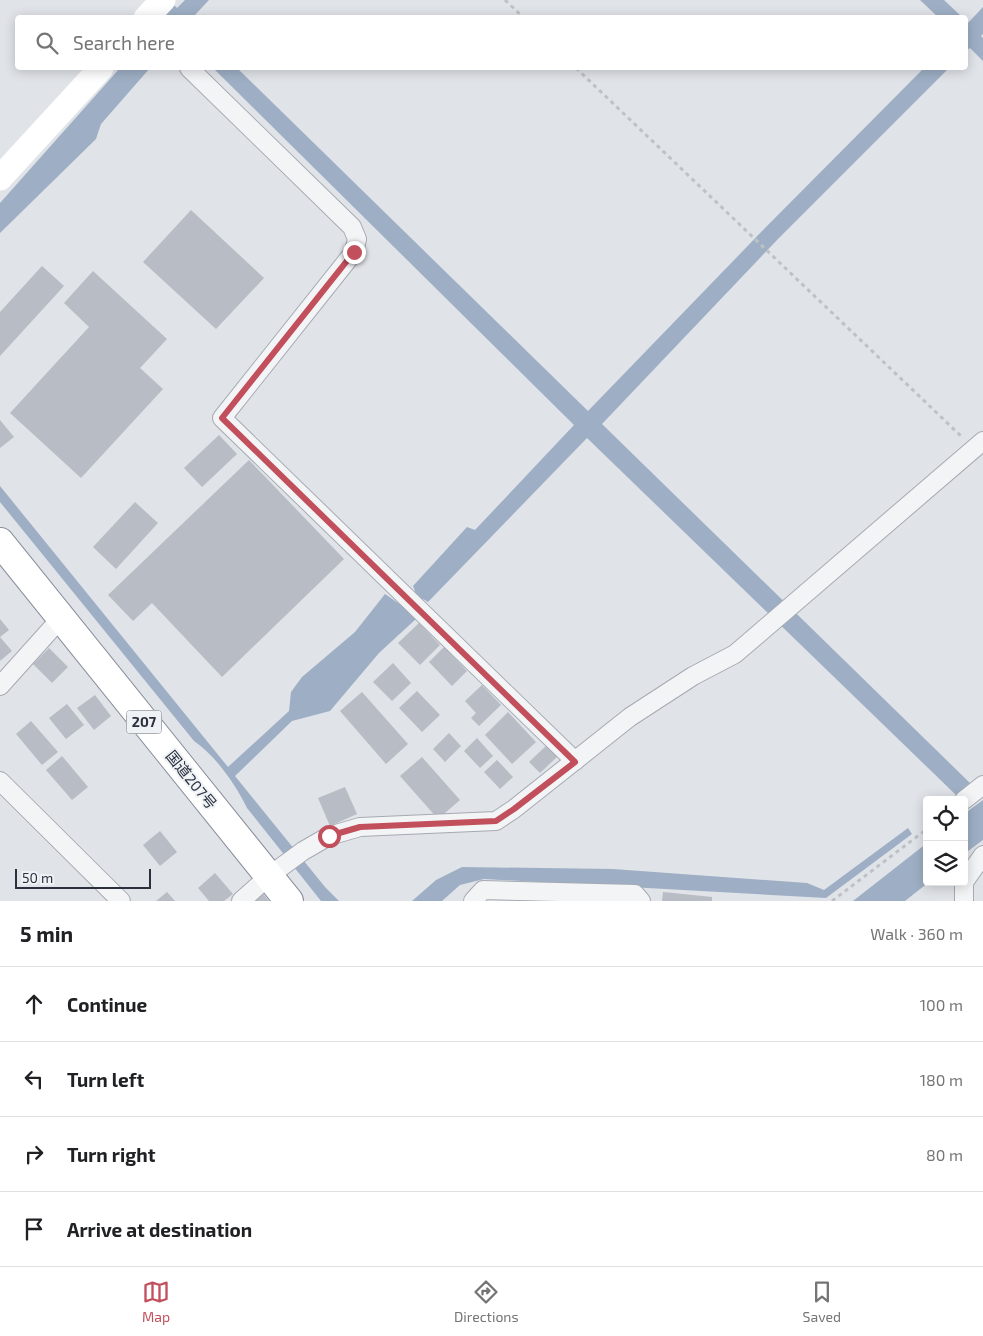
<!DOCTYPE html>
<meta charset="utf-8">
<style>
body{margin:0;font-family:"Exo 2","Noto Sans JP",sans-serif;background:#f6f6f6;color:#202124}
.controls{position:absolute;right:15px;bottom:15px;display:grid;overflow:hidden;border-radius:5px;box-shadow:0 2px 12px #0003}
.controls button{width:45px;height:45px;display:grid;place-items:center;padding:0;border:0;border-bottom:1px solid #e0e0e0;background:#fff;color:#202124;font:25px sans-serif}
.scale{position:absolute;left:15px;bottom:12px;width:136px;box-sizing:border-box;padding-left:5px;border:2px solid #2a303e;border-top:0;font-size:14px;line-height:18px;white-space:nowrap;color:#2a303e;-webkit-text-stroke:4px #eff2f5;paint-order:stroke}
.stop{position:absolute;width:15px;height:15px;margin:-11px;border:4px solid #c24f5c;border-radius:50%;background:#fff}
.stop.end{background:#c24f5c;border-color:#fff;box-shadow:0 1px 5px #0008}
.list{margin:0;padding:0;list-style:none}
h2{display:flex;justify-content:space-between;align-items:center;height:65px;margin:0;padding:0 20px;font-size:21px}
h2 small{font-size:16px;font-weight:400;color:#757577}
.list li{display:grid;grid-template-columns:32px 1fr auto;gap:15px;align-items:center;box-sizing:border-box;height:75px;padding:0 20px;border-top:1px solid #e0e0e0}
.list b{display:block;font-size:19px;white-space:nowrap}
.list em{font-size:16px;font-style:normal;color:#757577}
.icon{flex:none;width:28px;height:28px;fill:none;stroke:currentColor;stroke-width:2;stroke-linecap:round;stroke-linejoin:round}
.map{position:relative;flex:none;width:983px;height:901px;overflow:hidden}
.search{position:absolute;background:#fff;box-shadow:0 2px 12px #0003;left:15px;right:15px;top:15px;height:55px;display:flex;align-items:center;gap:12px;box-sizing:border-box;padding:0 18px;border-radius:5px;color:#757577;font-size:19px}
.sheet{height:365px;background:#fff}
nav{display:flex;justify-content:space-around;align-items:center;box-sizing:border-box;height:70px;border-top:1px solid #e0e0e0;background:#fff;font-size:14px;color:#757577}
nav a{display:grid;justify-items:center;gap:2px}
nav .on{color:#c24f5c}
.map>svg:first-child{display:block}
.water{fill:#9eafc5}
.building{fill:#b8bcc4}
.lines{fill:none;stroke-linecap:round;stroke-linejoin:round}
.street-casing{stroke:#a6aab2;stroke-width:20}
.highway-casing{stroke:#89909d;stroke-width:30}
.path{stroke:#bec1c6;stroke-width:3;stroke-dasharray:4 4;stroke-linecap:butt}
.street{stroke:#f2f4f6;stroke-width:18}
.secondary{stroke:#fff;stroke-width:25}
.highway{stroke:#fff;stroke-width:28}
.route{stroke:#c24f5c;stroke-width:6}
.labels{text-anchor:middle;stroke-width:4;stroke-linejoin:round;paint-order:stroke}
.shield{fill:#eff2f5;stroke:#656a75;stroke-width:1}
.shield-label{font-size:14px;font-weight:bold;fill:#2a303e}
.street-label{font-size:15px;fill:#2a303e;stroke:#eff2f5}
</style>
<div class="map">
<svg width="983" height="901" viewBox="0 0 983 901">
<rect width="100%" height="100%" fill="#e0e3e8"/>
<g class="water">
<path d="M185,0h24l-16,17 -32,1 12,-14 4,4z"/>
<path d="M920,0h24l18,17h-24z"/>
<path d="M983,7v27l-2,2 2,2v23l-13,-13 -4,3v-30l2,2z"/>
<path d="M120,68h30l-49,56 -5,15 -96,94v-30z"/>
<path d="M213,68h24l351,343 178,-184 158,-159h25l-171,171 -176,185 368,359 -14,12 -369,-357 -159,164 -5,-3 -13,12 7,7 -38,35 -49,58 -38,10 -57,55 90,111 14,14h-18l-74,-93c-11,-23 -32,-53 -53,-67l-194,-239v-16l228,281 61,-56 2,-19 11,-15 53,-45 30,-38 16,11 14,-14 -2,-5 54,-59 8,3 99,-105z"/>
<path d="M983,800v40l-19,14v-40z"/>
<path d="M908,828l4,6 -86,64 -342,-19 -24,6 -18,16h-30l24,-21 26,-13 151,2 194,14 17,7z"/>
<path d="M927,843v39h2l-24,19h-52z"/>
</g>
<g class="building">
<path d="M191,210l73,68 -48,51 -73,-67z"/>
<path d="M42,266l22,20 -64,70v-44z"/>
<path d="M93,271l74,68 -27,29 23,21 -82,89 -71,-65 79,-86 -25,-24z"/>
<path d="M0,420l14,17 -14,11z"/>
<path d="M219,435l18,19 -35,33 -18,-19z"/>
<path d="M249,460l95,99 -122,118 -70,-74 -19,18 -25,-26z"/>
<path d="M135,502l23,21 -42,46 -23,-22z"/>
<path d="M0,619l9,11 -9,7z"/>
<path d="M419,623l21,22 -20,20 -22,-22z"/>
<path d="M0,637l12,14 -12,10z"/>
<path d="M444,647l23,24 -15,15 -23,-24z"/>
<path d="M49,648l19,19 -16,16 -19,-19z"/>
<path d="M393,663l18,20 -19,18 -19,-19z"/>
<path d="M482,685l19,20 -22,21 -8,-8 5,-5 -11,-12z"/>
<path d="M417,691l23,24 -18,17 -23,-24z"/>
<path d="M362,692l46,52 -22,20 -46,-53z"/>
<path d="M95,695l16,21 -17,14 -17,-22z"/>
<path d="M67,704l17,21 -18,14 -17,-21z"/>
<path d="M508,712l28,30 -24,22 -27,-29z"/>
<path d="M31,721l27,31 -16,13 -26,-31z"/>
<path d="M449,733l12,13 -16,16 -12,-13z"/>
<path d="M477,738l16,18 -13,12 -16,-17z"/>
<path d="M547,745l11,11 -18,17 -11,-11z"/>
<path d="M62,756l26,31 -16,13 -26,-30z"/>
<path d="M422,757l38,43 -22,19 -38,-43z"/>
<path d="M497,760l16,17 -13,12 -16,-17z"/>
<path d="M345,787l12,27 -27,12 -12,-28z"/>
<path d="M160,831l17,21 -17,14 -17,-21z"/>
<path d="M215,873l18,21 -9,7h-15l-11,-13z"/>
<path d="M260,890l9,11h-23z"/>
<path d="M167,892l8,9h-19z"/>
<path d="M663,892l49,5v4h-50z"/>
</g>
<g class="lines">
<defs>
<g id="street">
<path d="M189,68l163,159 5,12 -3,13 -132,166 353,343"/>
<path d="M0,686l61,-68"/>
<path d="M0,781l121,120"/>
<path d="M964,800l19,-15"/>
<path d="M964,882l19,-27"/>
<path d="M964,882v19"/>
<path d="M241,901l28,-25 34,-25 26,-15 31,-9 136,-6 18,-12 116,-92 63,-41 42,-22 248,-213"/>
<path d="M473,901l10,-11 152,4 6,7"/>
</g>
<path id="highway" d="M0,542l289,359"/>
</defs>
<use href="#street" class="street-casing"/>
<use href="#highway" class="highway-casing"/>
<g class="path">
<path d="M505,0l19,18"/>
<path d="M576,68l386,369"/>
<path d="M832,901l95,-72"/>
</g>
<use href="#street" class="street"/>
<g class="secondary">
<path d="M146,18l17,-18"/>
<path d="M0,178l101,-110"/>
</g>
<use href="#highway" class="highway"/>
</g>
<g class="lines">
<path class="route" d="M329,836l31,-9 136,-6 18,-12 61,-47 -353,-344 132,-166"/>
</g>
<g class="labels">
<rect class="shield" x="126.5" y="710.5" width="35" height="23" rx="4"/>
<g class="shield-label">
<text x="144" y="727">207</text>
</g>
<g class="street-label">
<text transform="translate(191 780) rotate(51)" y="5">国道207号</text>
</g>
</g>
</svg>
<div class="controls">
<button><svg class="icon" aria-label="locate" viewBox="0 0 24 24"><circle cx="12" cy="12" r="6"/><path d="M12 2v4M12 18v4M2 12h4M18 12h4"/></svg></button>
<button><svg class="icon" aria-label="layers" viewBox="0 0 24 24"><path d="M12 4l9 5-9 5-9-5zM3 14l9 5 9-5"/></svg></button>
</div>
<div class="scale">50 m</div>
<div class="stop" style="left:329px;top:836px"></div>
<div class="stop end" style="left:354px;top:252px"></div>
<div class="search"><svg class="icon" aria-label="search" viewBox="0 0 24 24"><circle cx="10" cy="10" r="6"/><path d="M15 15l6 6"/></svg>Search here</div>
</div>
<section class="sheet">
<h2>5 min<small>Walk · 360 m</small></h2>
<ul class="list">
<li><svg class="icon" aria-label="ahead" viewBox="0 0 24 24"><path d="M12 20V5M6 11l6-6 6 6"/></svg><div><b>Continue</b></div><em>100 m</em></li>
<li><svg class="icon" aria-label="left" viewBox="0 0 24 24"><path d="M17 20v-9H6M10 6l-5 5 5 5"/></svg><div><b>Turn left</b></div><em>180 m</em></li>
<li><svg class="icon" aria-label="right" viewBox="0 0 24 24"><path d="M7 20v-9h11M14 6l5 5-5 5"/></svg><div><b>Turn right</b></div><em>80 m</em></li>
<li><svg class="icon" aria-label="arrive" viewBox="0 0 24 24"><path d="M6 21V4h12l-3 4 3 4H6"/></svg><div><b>Arrive at destination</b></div></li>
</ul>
</section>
<nav>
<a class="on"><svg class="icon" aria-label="map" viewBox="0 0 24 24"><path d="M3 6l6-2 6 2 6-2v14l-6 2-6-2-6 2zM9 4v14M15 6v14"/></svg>Map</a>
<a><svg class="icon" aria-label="directions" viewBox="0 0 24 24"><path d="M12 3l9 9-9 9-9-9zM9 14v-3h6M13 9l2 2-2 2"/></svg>Directions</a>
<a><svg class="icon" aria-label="saved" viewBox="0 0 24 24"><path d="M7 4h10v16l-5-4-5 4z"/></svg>Saved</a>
</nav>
